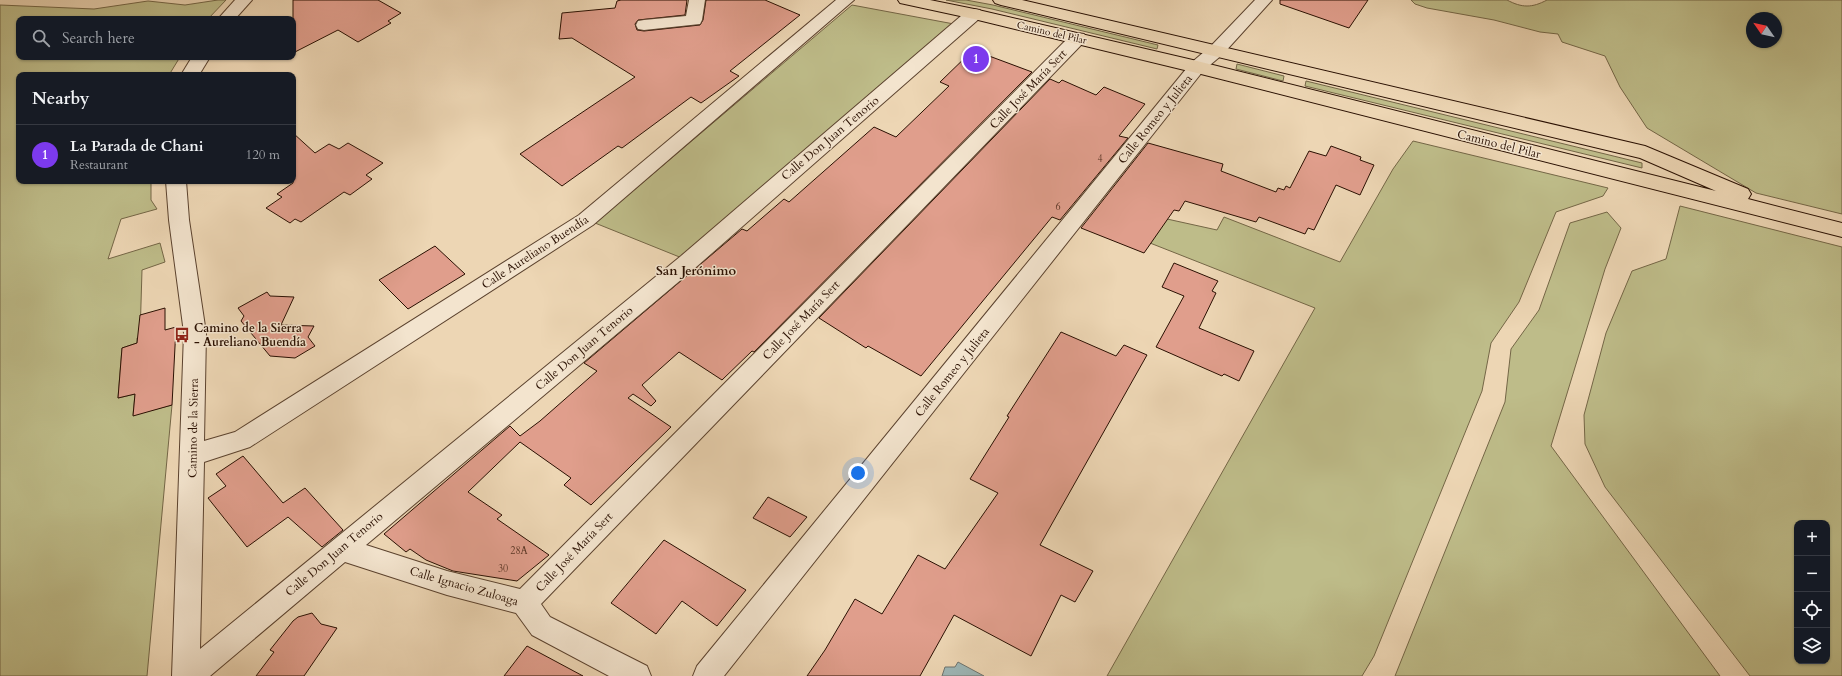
<!DOCTYPE html>
<meta charset="utf-8">
<style>
body{margin:0;font-family:Cardo,serif;background:#20242c;color:#f1f3f6}
.controls{position:absolute;right:12px;bottom:12px;display:grid;overflow:hidden;border-radius:8px;box-shadow:0 1px 3px #0004}
.controls button{width:36px;height:36px;display:grid;place-items:center;padding:0;border:0;border-bottom:1px solid #363941;background:#171b24;color:#f1f3f6;font:20px sans-serif}
.compass{position:absolute;left:1746px;top:12px;width:36px;height:36px;border-radius:50%;background:#171b24;box-shadow:0 1px 3px #0004;rotate:304deg}
.you{position:absolute;left:858px;top:473px;width:14px;height:14px;margin:-10px;border:3px solid #fff;border-radius:50%;background:#1a73e8;box-shadow:0 0 0 6px #1a73e833}
.badge{display:grid;place-items:center;width:26px;height:26px;border-radius:50%;background:#7c3aed;color:#fff;font-size:13px;font-weight:700}
.pin{position:absolute;translate:-50% -50%;border:2px solid #fff;box-shadow:0 1px 4px #0006}
.list{margin:0;padding:0;list-style:none}
h2{display:flex;justify-content:space-between;align-items:center;height:52px;margin:0;padding:0 16px;font-size:17px}
h2 small{font-size:13px;font-weight:400;color:#9ea1a6}
.list li{display:grid;grid-template-columns:26px 1fr auto;gap:12px;align-items:center;box-sizing:border-box;height:60px;padding:0 16px;border-top:1px solid #363941}
.list b{display:block;font-size:15px;white-space:nowrap}
.list p{margin:0;font-size:13px;white-space:nowrap;color:#9ea1a6}
.list em{font-size:13px;font-style:normal;color:#9ea1a6}
.icon{flex:none;width:22px;height:22px;fill:none;stroke:currentColor;stroke-width:2;stroke-linecap:round;stroke-linejoin:round}
.map{position:relative;flex:none;width:1842px;height:676px;overflow:hidden}
.search{position:absolute;background:#171b24;box-shadow:0 1px 3px #0004;left:16px;top:16px;width:280px;height:44px;display:flex;align-items:center;gap:10px;box-sizing:border-box;padding:0 14px;border-radius:8px;color:#9ea1a6;font-size:15px}
.panel{position:absolute;background:#171b24;box-shadow:0 1px 3px #0004;left:16px;top:72px;width:280px;height:112px;border-radius:8px}
.map>svg:first-child{display:block}
.green{fill:#bebc89;stroke:#746646;fill-rule:evenodd}
.water{fill:#9db7b7;stroke:#6f746f}
.building{fill:#e09e8c;stroke:#2a1002}
.lines{fill:none;stroke-linecap:round;stroke-linejoin:round}
.minor-casing{stroke:#5b422e;stroke-width:2}
.major-casing{stroke:#2a1002;stroke-width:2}
.minor{fill:#f3e4ce;fill-rule:evenodd}
.major{fill:#edd6b4;fill-rule:evenodd}
.labels{text-anchor:middle;stroke-width:3;stroke-linejoin:round;paint-order:stroke}
.far-street-label{font-size:10px;fill:#2a1002;stroke:#f3e4ce}
.number-label{font-size:10px;fill:#583424}
.street-label{font-size:12px;fill:#2a1002;stroke:#f3e4ce}
.poi-label{font-size:12px;font-weight:bold;fill:#2a1002;stroke:#f3e4ce;text-anchor:start}
.neighbourhood-label{font-size:13px;font-weight:bold;fill:#2a1002;stroke:#f3e4ce}
</style>
<div class="map">
<svg width="1842" height="676" viewBox="0 0 1842 676">
<rect width="100%" height="100%" fill="#edd6b4"/>
<filter id="stains"><feTurbulence type="fractalNoise" baseFrequency=".005" numOctaves="4"/><feColorMatrix values="0 0 0 0 .2 0 0 0 0 .09 0 0 0 0 .02 0 0 0 .5 -.17"/></filter>
<radialGradient id="worn" r=".72"><stop offset=".6" stop-color="#630" stop-opacity="0"/><stop offset="1" stop-color="#630" stop-opacity=".3"/></radialGradient>
<g class="green">
<path d="M218,0h8l-18,19h-189v38h161l-11,18h-150v106h132v19l6,9 -36,10 -13,40 52,-16 5,19 -23,8 -2,67 -3,1v5l-15,5 -4,50 17,-4 -2,21 39,-10 -25,271h-147v-671l94,4 54,-8 37,4z"/>
<path d="M946,0h20l27,5 165,40 -1,4 -165,-40z"/>
<path d="M1411,0h96c15,8 25,8 40,0h295v214l-86,-21 -109,-65 -27,-41 -15,-31 -43,-14 -4,-8 -18,-2 -46,-12 -67,-12 -12,-4zM1752,18h24v24h-24z"/>
<path d="M852,5l102,19 -272,234 -87,-35z"/>
<path d="M1237,64l47,12 -1,5 -47,-12z"/>
<path d="M1306,81l336,82v5l-337,-82z"/>
<path d="M1413,141l195,47 -5,8 -47,16 -37,90 -28,41 -9,48 -108,265 -12,20h-255l208,-368 -165,-65 -33,-35 100,22 7,-13 116,45 53,-93z"/>
<path d="M1680,206l162,41v429h-92l-145,-189 -20,-43 -1,-29 22,-82 26,-62 34,-12zM1797,523h30v138h-30z"/>
<path d="M1607,212l14,16 -16,41 -54,177 169,230h-325l110,-274 6,-53 28,-39 31,-87z"/>
</g>
<path class="water" d="M958,662l26,14h-42l3,-9h10z"/>
<g class="building">
<path d="M293,0h85l23,13 -13,8 3,2 -33,19 -20,-12 -45,23z"/>
<path d="M621,0h66l-2,15 -47,5 -3,4 2,6 7,1 56,-6 3,-5 3,-20h59l35,15 -70,56 9,5 -38,27 -10,-6 -69,51 -4,-2 -56,40 -42,-32 115,-77 -63,-39 -13,1 3,-26 53,-5 2,-7z"/>
<path d="M1280,0h88l-19,28 -69,-24z"/>
<path d="M973,50l59,22 -278,280 -2,-1 -30,29 -43,-28 -37,33 14,16 -5,5 -18,-12 -5,4 43,29 -80,78 -27,-20 7,-7 -51,-36 -52,50 34,23 -5,4 52,36 -32,26 -64,-10 -27,-11 -16,-11 -4,3 -22,-18 126,-108 10,10 20,-15 57,-50 -13,-8 158,-134 5,2 37,-32 5,3 85,-75 22,10 53,-51 -9,-4z"/>
<path d="M1050,79l9,4 3,-3 34,15 8,-8 41,17 -26,32 9,2 -68,82 -8,-3 -131,159 -53,-30 -2,2 -47,-30z"/>
<path d="M293,133l22,20 14,-9 10,5 9,-6 35,20 -17,12 6,4 -22,16 -6,-3 -43,30 -6,-3 -5,4 -24,-15 16,-11 -5,-3 16,-11z"/>
<path d="M1148,143l75,21 -2,7 55,21 2,-4 6,2 2,-4 4,2 19,-37 17,5 5,-10 30,11 -1,3 14,5 -14,30 -24,-10 -22,45 -6,-2 -3,6 -46,-17 -3,5 -71,-21 -6,10 -5,-1 -30,43 -63,-25z"/>
<path d="M435,246l30,28 -57,35 -29,-29z"/>
<path d="M1174,263l44,18 -6,10 4,2 -17,35 55,23 -15,30 -15,-7 -2,2 -66,-29 28,-51 -22,-9z"/>
<path d="M267,292l3,4 24,1 -13,28 33,1 -6,11 7,9 -20,12 -25,-2 -29,-35 3,-5 -6,-8z"/>
<path d="M165,308v22l11,-3 -4,78 -39,11 2,-22 -17,4 4,-50 15,-5 3,-28z"/>
<path d="M1061,332l55,24 8,-11 23,10 -107,190 53,26 -18,31 -14,-7 -30,61 -77,-41 -34,61h-113l18,-26 30,-51 27,15 36,-59 27,14 53,-76 -28,-14 39,-62 -2,-1z"/>
<path d="M243,456l40,47 22,-15 38,42 -21,17 -34,-30 -41,30 -39,-49 18,-12 -10,-12z"/>
<path d="M768,497l39,20 -17,20 -37,-19z"/>
<path d="M664,540l82,50 -29,36 -35,-25 -26,33 -45,-31z"/>
<path d="M312,613l9,11 16,4 -33,48h-48l18,-24 -4,-2 23,-29 5,-4z"/>
<path d="M527,646l56,30h-79z"/>
</g>
<g class="lines">
<defs>
<g id="minor">
<path d="M235,0h17l-17,19h-17z"/>
<path d="M689,0h16l-3,20 -2,4 -56,6 -6,-1 -2,-4 2,-4 6,-1 42,-4z"/>
<path d="M836,0h18l-261,225 -343,222 -46,15 -4,187 481,-393 287,-246 6,-1 6,1 2,4 -2,4 -285,250 -329,277 81,26 73,18 552,-555 6,-1 6,1 3,4 -3,4 -543,562 9,13 97,49 4,10h-42l-77,-41 -16,-22 -69,-18 -102,-33 -135,114h-38l12,-343 -15,-113 -3,-39h20l3,39 17,113 -2,108 31,-9 344,-217z"/>
<path d="M1255,0h17l-49,54 -20,17 -479,605h-31l4,-10 494,-603 20,-17z"/>
<path d="M192,57h18l-11,18h-18z"/>
</g>
<path id="major" d="M898,0h32l44,9 223,52 519,130 -76,-33 -639,-153 -6,-2 -2,-3h29l623,146 103,43 3,5 -3,5 94,24v14l-645,-164 -223,-54 -74,-16z"/>
</defs>
<use href="#minor" class="minor-casing"/>
<use href="#major" class="major-casing"/>
<use href="#minor" class="minor"/>
<use href="#major" class="major"/>
</g>
<defs>
<symbol id="bus-bare" viewBox="-9 -9 18 18"><path d="M-5-6H5V4H4V6H2V4H-2V6H-4V4H-5ZM-3.5-4V0h7V-4ZM-3.5 1.2v1.5H-2V1.2ZM2 1.2v1.5H3.5V1.2Z" fill="#8f2418" stroke="#f3e4ce" stroke-width="2.5" paint-order="stroke"/></symbol>
</defs>
<g fill-rule="evenodd">
<use href="#bus-bare" x="171" y="324" width="22" height="22"/>
</g>
<g class="labels">
<g class="far-street-label">
<text transform="translate(1052 32) rotate(13)" y="4">Camino del Pilar</text>
</g>
<g class="number-label">
<text x="1100" y="162">4</text>
<text x="1058" y="210">6</text>
<text x="519" y="554">28A</text>
<text x="503" y="572">30</text>
</g>
<g class="street-label">
<text transform="translate(1028 89) rotate(-46)" y="4">Calle José María Sert</text>
<text transform="translate(1155 119) rotate(-51)" y="4">Calle Romeo y Julieta</text>
<text transform="translate(830 138) rotate(-40)" y="4">Calle Don Juan Tenorio</text>
<text transform="translate(1499 144) rotate(14)" y="4">Camino del Pilar</text>
<text transform="translate(535 252) rotate(-33)" y="4">Calle Aureliano Buendía</text>
<text transform="translate(801 320) rotate(-46)" y="4">Calle José María Sert</text>
<text transform="translate(584 348) rotate(-40)" y="4">Calle Don Juan Tenorio</text>
<text transform="translate(952 372) rotate(-51)" y="4">Calle Romeo y Julieta</text>
<text transform="translate(193 428) rotate(-89)" y="4">Camino de la Sierra</text>
<text transform="translate(574 552) rotate(-46)" y="4">Calle José María Sert</text>
<text transform="translate(334 554) rotate(-40)" y="4">Calle Don Juan Tenorio</text>
<text transform="translate(464 586) rotate(16)" y="4">Calle Ignacio Zuloaga</text>
</g>
<g class="poi-label">
<text x="194" y="332">Camino de la Sierra<tspan x="194" dy="14">- Aureliano Buendía</tspan></text>
</g>
<g class="neighbourhood-label">
<text x="696" y="275">San Jerónimo</text>
</g>
</g>
<rect width="100%" height="100%" filter="url(#stains)"/>
<rect width="100%" height="100%" fill="url(#worn)"/>
</svg>
<div class="controls">
<button>+</button>
<button>−</button>
<button><svg class="icon" aria-label="locate" viewBox="0 0 24 24"><circle cx="12" cy="12" r="6"/><path d="M12 2v4M12 18v4M2 12h4M18 12h4"/></svg></button>
<button><svg class="icon" aria-label="layers" viewBox="0 0 24 24"><path d="M12 4l9 5-9 5-9-5zM3 14l9 5 9-5"/></svg></button>
</div>
<svg class="compass" viewBox="-18 -18 36 36"><path d="M0-13l5 13h-10z" fill="#e53935"/><path d="M0 13l5-13h-10z" fill="#9ea1a6"/></svg>
<div class="you"></div>
<div class="pin badge" style="left:976px;top:59px">1</div>
<div class="search"><svg class="icon" aria-label="search" viewBox="0 0 24 24"><circle cx="10" cy="10" r="6"/><path d="M15 15l6 6"/></svg>Search here</div>
<section class="panel">
<h2>Nearby<small></small></h2>
<ul class="list">
<li><span class="badge">1</span><div><b>La Parada de Chani</b><p>Restaurant</p></div><em>120 m</em></li>
</ul>
</section>
</div>
